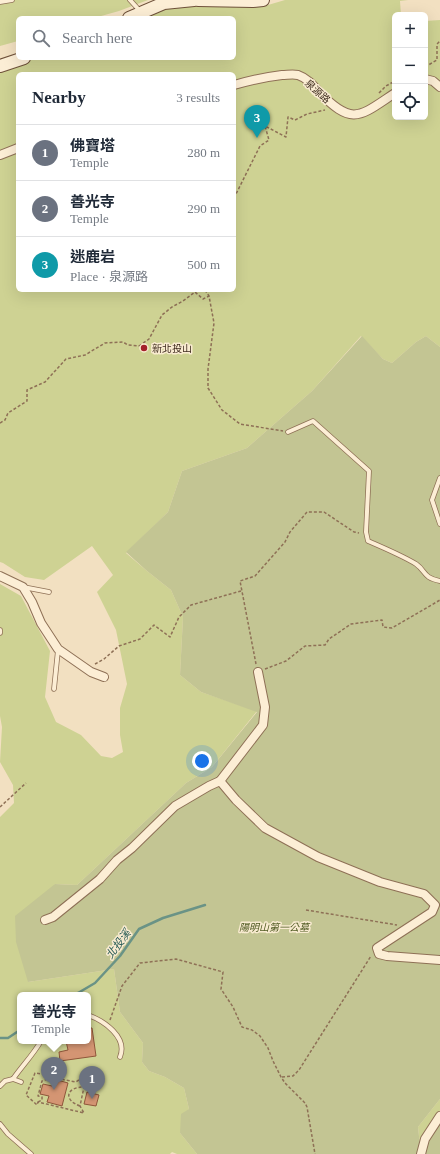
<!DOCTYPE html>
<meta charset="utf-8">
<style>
body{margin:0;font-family:"Times New Roman","Noto Sans TC",serif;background:#f6f6f7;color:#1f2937}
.controls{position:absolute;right:12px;top:12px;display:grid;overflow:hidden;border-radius:6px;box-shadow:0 4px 16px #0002}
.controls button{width:36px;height:36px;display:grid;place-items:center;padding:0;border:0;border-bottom:1px solid #e0e1e3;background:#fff;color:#1f2937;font:20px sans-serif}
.you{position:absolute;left:202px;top:761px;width:14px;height:14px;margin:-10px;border:3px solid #fff;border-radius:50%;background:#1a73e8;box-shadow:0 0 0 6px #1a73e833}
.badge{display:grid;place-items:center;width:26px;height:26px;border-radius:50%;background:#a32029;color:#fff;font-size:13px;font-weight:700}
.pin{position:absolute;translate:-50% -33px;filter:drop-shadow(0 1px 2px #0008)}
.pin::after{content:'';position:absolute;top:21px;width:14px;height:12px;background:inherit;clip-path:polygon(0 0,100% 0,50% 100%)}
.popup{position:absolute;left:17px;top:992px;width:74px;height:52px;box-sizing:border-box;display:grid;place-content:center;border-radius:6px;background:#fff;filter:drop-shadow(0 1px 3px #0005);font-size:13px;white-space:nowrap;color:#747a83}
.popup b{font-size:15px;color:#1f2937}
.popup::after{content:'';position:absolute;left:50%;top:100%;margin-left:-8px;border:8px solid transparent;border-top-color:#fff}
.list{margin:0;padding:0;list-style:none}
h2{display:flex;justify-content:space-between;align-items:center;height:52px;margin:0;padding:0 16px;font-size:17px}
h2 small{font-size:13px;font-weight:400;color:#747a83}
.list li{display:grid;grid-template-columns:26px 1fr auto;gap:12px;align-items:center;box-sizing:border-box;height:56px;padding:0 16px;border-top:1px solid #e0e1e3}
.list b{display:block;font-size:15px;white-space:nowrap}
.list p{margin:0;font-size:13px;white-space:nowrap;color:#747a83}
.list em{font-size:13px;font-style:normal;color:#747a83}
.icon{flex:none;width:22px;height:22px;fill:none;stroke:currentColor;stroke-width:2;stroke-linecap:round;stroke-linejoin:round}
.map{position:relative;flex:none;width:440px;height:1154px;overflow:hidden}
.search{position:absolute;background:#fff;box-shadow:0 4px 16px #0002;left:16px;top:16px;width:220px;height:44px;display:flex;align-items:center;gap:10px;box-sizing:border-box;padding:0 14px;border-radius:6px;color:#747a83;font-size:15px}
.panel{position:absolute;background:#fff;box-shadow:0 4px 16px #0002;left:16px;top:72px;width:220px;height:220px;border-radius:6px}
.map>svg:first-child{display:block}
.green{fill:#ced293;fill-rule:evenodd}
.cemetery{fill:#c3c593}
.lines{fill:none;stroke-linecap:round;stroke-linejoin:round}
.stream{stroke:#6a9386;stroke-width:2.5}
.building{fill:#d49573;stroke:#8f563a}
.lane-casing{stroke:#8e7056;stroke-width:5.5}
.street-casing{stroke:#8e7056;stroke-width:10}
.secondary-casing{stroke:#6f513a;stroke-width:14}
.path{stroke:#8e7056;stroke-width:1.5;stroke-dasharray:3 2;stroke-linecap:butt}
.lane{stroke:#fceed5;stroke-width:4}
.street{stroke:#fceed5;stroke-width:8}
.secondary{stroke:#fceed5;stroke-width:12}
.poi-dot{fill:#a32029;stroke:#f9ebd1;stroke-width:1.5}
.labels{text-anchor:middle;stroke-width:3;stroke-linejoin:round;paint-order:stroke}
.street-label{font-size:10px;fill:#3c291c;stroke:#f9ebd1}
.poi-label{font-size:10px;fill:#3c291c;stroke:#f9ebd1;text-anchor:start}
.park-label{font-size:10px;font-style:italic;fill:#4f5a21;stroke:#f9ebd1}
.water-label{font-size:11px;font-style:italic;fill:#2a5d57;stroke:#f9ebd1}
</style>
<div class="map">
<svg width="440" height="1154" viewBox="0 0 440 1154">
<rect width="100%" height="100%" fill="#f2e0c1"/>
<g class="green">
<path d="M0,0h148l-29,11 -25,7h-76v23l-18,5z"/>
<path d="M285,0h123l-8,1 1,14h-6v102h30v-96l15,-1v327l-14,-11 -10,6 -24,21 -9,-4 -22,-23 -49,55 -65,57 -65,23 -14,41 -42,41 21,18 24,19 12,27 -3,58 21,17 56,19 -45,56 -26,16 -109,102 -22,-1 -27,98 86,-13 6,43 23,31 -1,19 7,9 16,6 19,11 5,21 -9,24 17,21h-20l-5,-2 -2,2h-170v-337l14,-14 -1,-18 -13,-23 2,-35 -2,-11v-132l21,12 29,55 -5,46 11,25 25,13 20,21 11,2 11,-6 -3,-17v-27l7,-24 -11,-54 -19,-38 16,-17 -21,-29 -48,34 -19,-3 -22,-14 -3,-1v-493l33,-11h201v-40h-96l29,-12 34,-3 50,2h17zM18,74h216v216h-216zM20,995h68v46h-68z"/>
<path d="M440,1099v19l-14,15v21h-5l-3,-27z"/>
</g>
<g class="cemetery">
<path d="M362,336l21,23 9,4 24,-21 10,-6 14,11v752l-22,28 3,27h-224l-17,-21 1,-19 8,-5 -5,-21 -19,-11 -16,-6 -7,-9 1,-19 -23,-31 -6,-43 -86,13 -12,-40 -1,-26 40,-32 22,1 109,-102 26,-16 45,-55 -56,-20 -21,-17 3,-58 -12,-27 -24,-19 -21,-19 42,-40 14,-41 65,-23 65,-57z"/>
<path d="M440,1118v36h-14v-21z"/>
</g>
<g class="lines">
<g class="stream">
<path d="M73,995l5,-2 17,-10 25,-27 19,-27 24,-11 42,-13"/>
<path d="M0,1038h8l12,-8"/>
</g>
</g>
<g class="building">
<path d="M88,1028h4l4,28 -36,5 -1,-9 9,-2 -2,-9h22z"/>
<path d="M54,1079l14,4 -6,23 -15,-4 2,-6 -9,-2 3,-10 9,2z"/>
<path d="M87,1092l12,3 -3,11 -12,-2z"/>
</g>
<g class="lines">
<defs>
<g id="lane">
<path d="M130,0l10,11"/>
<path d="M0,2l12,-2"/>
<path d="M288,432l25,-11 56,50 -3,61 2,9c14,6 35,15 48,23 10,7 7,14 24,17"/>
<path d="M440,478l-8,22 8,24"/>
<path d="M23,587l26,5"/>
<path d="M0,630v3"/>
<path d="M54,689l4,-39"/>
<path d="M88,1015c16,6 40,22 32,42"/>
<path d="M13,1079c9,-13 20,-24 28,-38"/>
<path d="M13,1079l8,3"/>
<path d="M0,1086l5,-5 8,-2"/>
<path d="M0,1124l8,10 23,20"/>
</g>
<g id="street">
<path d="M425,79l8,2 7,6"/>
<path d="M234,85c17,-5 30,-8 48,-10 5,0 11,-1 16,0 9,3 15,10 21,17 34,35 41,24 76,1"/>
<path d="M0,155l18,-7"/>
<path d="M0,576l23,11 9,15 9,21 17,26 33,23 13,5"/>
<path d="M258,672l7,35 -2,18 -43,56 16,19 29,28 53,29 62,25 44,12 11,11 -3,7 -55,36 2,6 8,2 53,4"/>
<path d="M45,920l8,-3 47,-38 17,-19 15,-12 43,-42 34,-20 11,-5"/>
<path d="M421,1154l4,-15 15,-23"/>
</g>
<g id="secondary">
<path d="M198,0l55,1 10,-1"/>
<path d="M129,18l35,-15 30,-3"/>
<path d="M0,66l24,-8"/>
</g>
</defs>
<use href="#lane" class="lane-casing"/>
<use href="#street" class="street-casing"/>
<use href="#secondary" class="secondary-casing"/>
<g class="path">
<path d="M425,67l12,-7v-16l3,-3"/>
<path d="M379,93l7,-7 9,-5"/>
<path d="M234,198l26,-52 9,-6 -4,-14 21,11 2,-20 7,3 12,-6 18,-4"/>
<path d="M205,290l4,6 5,27 -6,46v19l14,22 18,14 43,7"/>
<path d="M139,346l10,-7 13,-24 10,-8 11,-6 12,-9 8,7 6,-3"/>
<path d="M0,423l5,-3 3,-7 19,-12v-11l18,-8 21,-23 19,-4 20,-12 18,-1 5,3 11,1"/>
<path d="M95,664l9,-5 15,-13 21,-7 14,-14 16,12 9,-20 12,-12 50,-14"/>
<path d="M256,664l-16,-83 15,-5 30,-34 5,-10 17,-20h17l30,20 5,1"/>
<path d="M265,669l21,-8 19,-15 20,-1 4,-6 22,-15 31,-4 1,7 9,1 48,-28"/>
<path d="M0,807l26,-24"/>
<path d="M306,910l91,15"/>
<path d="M110,1020l12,-34 18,-23 36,-4 47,13 -2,17 12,18 9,20 10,3 8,6 8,12 5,13 8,16 4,6 20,20 2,4 8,47"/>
<path d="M58,1072l3,4 -1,3 16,3 4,-3 6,1 3,4 -5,3 -4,19 4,7 -46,-11 -1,3 -11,-10 9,-22 12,2z"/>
<path d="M282,1077l11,-1 6,-6 72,-114"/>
<path d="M38,1102l4,-2v-3l-4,-1 4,-15 12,-4 6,2"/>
<path d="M80,1106c-17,-6 -14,-19 4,-19"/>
</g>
<use href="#lane" class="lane"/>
<use href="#street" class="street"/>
<use href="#secondary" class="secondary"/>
</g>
<circle class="poi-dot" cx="144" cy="348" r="4"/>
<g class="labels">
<g class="street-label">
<text transform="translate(318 91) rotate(42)" y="4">泉源路</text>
</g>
<g class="poi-label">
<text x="152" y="352">新北投山</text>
</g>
<g class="park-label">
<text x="274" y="931">陽明山第一公墓</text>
</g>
<g class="water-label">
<text transform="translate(118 944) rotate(-53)" y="4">北投溪</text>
</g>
</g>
</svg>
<div class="controls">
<button>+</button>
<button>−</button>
<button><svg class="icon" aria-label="locate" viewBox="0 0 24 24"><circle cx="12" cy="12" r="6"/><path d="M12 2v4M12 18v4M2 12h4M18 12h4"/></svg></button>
</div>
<div class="you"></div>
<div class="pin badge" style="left:92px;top:1099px;background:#6b7280">1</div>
<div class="pin badge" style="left:54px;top:1090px;background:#6b7280">2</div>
<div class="popup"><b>善光寺</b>Temple</div>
<div class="pin badge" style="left:257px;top:138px;background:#0f9aa8">3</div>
<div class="search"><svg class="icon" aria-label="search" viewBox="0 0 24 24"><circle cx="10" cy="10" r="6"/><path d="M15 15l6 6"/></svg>Search here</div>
<section class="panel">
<h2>Nearby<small>3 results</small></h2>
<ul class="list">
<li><span class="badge" style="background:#6b7280">1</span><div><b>佛寶塔</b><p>Temple</p></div><em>280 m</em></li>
<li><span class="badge" style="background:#6b7280">2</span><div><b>善光寺</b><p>Temple</p></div><em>290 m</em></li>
<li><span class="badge" style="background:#0f9aa8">3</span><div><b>迷鹿岩</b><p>Place · 泉源路</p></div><em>500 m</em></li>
</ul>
</section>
</div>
